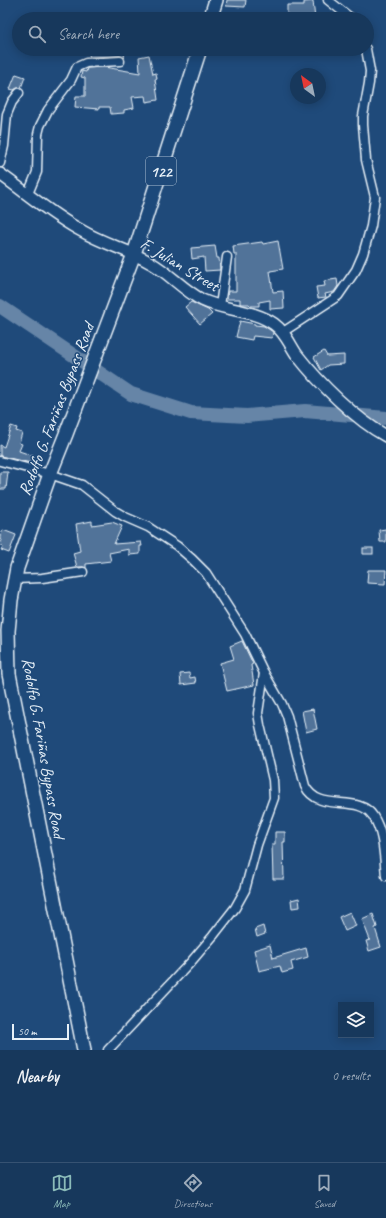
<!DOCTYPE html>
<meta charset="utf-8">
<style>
body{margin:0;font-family:Caveat,sans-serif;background:#244365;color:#f1f3f6}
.controls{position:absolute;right:12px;bottom:12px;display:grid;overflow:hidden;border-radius:0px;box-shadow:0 2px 10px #0003}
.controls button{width:36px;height:36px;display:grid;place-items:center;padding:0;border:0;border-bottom:1px solid #365272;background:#17385c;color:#f1f3f6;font:20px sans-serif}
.compass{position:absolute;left:290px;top:68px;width:36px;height:36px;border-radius:50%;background:#17385c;box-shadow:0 2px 10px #0003;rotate:327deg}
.scale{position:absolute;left:12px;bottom:10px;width:57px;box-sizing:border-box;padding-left:4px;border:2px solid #e8f1f8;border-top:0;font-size:11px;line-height:14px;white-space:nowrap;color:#e8f1f8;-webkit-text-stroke:3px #1f4a7a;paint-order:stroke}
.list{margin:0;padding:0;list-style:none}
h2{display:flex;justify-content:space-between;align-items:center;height:52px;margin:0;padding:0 16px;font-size:17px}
h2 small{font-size:13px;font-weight:400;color:#9eacbb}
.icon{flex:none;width:22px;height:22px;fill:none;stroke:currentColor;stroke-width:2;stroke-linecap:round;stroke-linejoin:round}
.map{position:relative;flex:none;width:386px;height:1050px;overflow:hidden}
.search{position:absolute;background:#17385c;box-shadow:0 2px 10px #0003;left:12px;right:12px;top:12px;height:44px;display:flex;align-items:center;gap:10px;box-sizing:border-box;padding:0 14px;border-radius:22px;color:#9eacbb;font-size:15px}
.sheet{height:112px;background:#17385c}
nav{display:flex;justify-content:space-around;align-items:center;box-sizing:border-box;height:56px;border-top:1px solid #365272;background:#17385c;font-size:11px;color:#9eacbb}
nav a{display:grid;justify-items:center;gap:2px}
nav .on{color:#8bbbb9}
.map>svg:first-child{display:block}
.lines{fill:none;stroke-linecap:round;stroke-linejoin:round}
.river{stroke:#6685a7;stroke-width:14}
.building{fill:#517399;stroke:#e8f1f8}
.street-casing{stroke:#e8f1f8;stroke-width:11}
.secondary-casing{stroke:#e8f1f8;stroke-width:14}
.primary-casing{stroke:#e8f1f8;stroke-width:16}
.street{stroke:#1f4a7a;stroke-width:8}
.secondary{stroke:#1f4a7a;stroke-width:11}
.primary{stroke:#1f4a7a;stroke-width:13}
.labels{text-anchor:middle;stroke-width:3;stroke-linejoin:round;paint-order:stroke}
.shield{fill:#1f4a7a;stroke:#acbfd2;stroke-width:1}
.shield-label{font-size:16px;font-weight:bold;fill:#e8f1f8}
.street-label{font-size:17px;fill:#e8f1f8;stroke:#1f4a7a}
</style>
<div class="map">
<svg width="386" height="1050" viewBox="0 0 386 1050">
<rect width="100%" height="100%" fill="#1f4a7a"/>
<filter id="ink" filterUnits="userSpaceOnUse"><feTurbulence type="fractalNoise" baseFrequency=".025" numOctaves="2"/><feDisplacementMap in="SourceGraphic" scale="8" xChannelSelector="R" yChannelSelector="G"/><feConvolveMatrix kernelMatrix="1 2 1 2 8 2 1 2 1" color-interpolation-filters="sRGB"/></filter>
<g filter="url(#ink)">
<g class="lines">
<path class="river" d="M0,306l131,88 60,19 56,3 58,-5 81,7"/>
</g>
<g class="building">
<path d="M227,0h19l-1,7 -19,-1z"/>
<path d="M313,1l2,18h-28v-14h17v-3z"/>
<path d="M97,49h14l14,2 -1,7 -4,-2 -31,1 1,-6 7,1z"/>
<path d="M149,55l4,19 3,-1 1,6h-2l3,21 -12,2 -1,-6 -13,1 2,11 -10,2v3l-13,1 -1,-7h-11v2l-24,-2 1,-11h9v-18l-4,-1 1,-6 4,1 1,-4 17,-1 36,6 -1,-16z"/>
<path d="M16,74l9,3 -4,11h-4l-3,2 -4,-1z"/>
<path d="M278,241l5,28 -13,2 3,21 10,-1 1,17 -14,1v-9l-11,2v4h-8l-2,-2h-9v-5h-13l1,-8h8v-37h-2l-1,-8 29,-4 1,2z"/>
<path d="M215,246l2,12h2l1,12 -15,1 -1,-14 -12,2 -1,-11z"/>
<path d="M337,279l1,7 -4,6 -9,2 1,3 -8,1 -2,-11 9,-1 -1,-5z"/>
<path d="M191,302l17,8 4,4 -12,10 -15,-17z"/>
<path d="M240,321l15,3v1l9,1 9,6 -1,6 -19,-2 -1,4 -16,-3z"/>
<path d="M324,351l3,5 17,-1v9l-16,1 -7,5 -7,-13z"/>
<path d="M11,426l6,2 -1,3 6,2 -3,10 3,1 -3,7 15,5 -3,7 -31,-7v-11l4,2z"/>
<path d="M0,472h8l-2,17h-6z"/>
<path d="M92,521v4l20,-3 10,4 -8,18 27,-2 1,4h-2v8l-11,1v-6l-20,4 2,8 -25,3v4l-3,-1h-6l-4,-14 7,-2 -4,-27z"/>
<path d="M386,529v13h-6l-1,-12z"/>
<path d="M3,530l13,5 -7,18 -8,-3 2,-4 -3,-1 2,-5h-2v-3z"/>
<rect x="363" y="548" width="10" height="6"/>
<path d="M368,570h18l-1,14 -18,-1z"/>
<path d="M242,641l11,23 -2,1 3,20 -27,6 -7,-28 14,-4 -4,-13z"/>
<path d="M189,673l1,5 5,-1 1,6 -15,2 -1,-11z"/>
<path d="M313,709l4,20 -11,3 -4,-21z"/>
<path d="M275,832h10v10h-2l1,37h-11l-1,-35h3z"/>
<path d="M299,898l1,9 -8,1 -1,-8z"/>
<path d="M350,912l6,14 -11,5 -6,-14z"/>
<path d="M373,914l4,13 -2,1 6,19 -12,4 -3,-10 4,-1 -8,-21z"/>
<path d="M263,926l2,8 -8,3 -2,-8z"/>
<path d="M270,945l3,13 33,-10 2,9 -17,5 2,8 -11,3 -2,-7 -21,5 -5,-21z"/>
</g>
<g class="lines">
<defs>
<g id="street">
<path d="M328,0l24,19"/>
<path d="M0,163l4,-17 3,-32 5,-12 7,-9"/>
<path d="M28,194l9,-22 1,-38 2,-8 8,-16 23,-30 6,-13 9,-4 34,-2"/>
<path d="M220,306l7,-49"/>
<path d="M283,332l55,-36 18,-26 7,-16 8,-28 4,-29 -9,-37 -3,-35v-9l6,-33 1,-12 -4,-22"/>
<path d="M0,461l50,13 32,11 33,26 10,6 23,10 29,19 15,13 14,14 39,61 19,39 18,31 5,12 18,70c14,28 53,7 68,30 11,17 11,40 13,60"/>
<path d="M15,579l27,-1 41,-6"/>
<path d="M108,1050l82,-87 23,-27 22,-28 10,-18 12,-45 17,-47 -1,-18 -13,-55 -2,-12 6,-40"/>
</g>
<path id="secondary" d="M0,174c27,19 53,42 82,57 22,13 47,19 69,32 18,10 32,27 51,37 23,11 51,9 72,24 11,8 15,19 23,31 22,28 58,64 89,81"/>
<g id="primary">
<path d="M210,19l6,-19"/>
<path d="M84,1050l-75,-376 -1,-43 3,-31 6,-32 33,-94 16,-40 68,-180 66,-205"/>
</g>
</defs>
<use href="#street" class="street-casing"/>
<use href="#secondary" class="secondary-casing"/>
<use href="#primary" class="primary-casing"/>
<use href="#street" class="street"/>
<use href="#secondary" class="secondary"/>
<use href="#primary" class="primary"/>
</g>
</g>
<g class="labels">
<rect class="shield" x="146" y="157" width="30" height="28" rx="3"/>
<g class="shield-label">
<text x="161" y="177">122</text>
</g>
<g class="street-label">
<text transform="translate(180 264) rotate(31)" y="6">F. Julian Street</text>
<text transform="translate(56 409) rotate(-69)" y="6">Rodolfo G. Fariñas Bypass Road</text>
<text transform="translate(44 748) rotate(80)" y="6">Rodolfo G. Fariñas Bypass Road</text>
</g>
</g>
</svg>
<div class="controls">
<button><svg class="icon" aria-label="layers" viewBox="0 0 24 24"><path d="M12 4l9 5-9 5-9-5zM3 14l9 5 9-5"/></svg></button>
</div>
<svg class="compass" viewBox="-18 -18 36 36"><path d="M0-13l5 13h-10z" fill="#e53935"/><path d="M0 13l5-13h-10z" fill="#9eacbb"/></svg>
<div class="scale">50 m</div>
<div class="search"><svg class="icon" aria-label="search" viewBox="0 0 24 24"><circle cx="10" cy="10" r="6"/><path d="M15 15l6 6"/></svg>Search here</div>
</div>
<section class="sheet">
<h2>Nearby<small>0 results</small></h2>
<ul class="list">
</ul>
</section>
<nav>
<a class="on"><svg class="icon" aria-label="map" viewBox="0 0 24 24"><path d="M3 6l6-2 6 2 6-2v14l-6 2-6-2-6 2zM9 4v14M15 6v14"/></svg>Map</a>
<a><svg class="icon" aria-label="directions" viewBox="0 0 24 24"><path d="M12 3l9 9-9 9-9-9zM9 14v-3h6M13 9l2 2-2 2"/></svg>Directions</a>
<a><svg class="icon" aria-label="saved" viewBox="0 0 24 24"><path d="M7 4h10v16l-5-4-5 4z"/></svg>Saved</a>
</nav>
